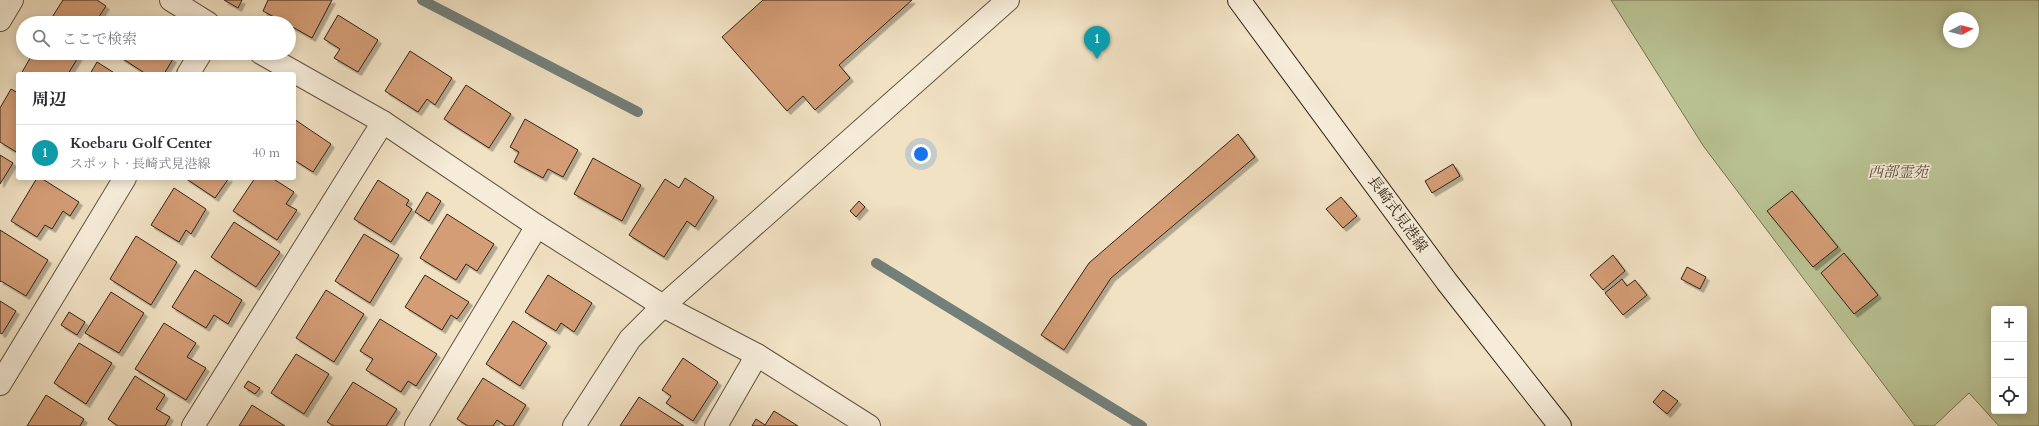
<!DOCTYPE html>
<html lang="ja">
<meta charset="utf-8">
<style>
body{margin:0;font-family:Cardo,"Noto Serif JP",serif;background:#f2f2f3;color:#2b2b33}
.controls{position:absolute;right:12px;bottom:12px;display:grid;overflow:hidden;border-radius:4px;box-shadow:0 2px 10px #0003}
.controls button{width:36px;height:36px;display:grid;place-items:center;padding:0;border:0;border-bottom:1px solid #e1e1e2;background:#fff;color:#2b2b33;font:20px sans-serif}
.compass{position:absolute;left:1943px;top:12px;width:36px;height:36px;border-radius:50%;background:#fff;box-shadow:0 2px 10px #0003;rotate:83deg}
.you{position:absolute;left:921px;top:154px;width:14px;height:14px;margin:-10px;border:3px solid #fff;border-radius:50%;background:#1a73e8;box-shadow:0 0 0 6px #1a73e833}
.badge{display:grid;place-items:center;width:26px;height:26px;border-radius:50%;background:#0b8043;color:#fff;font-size:13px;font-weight:700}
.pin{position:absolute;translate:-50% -33px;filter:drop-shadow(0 1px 2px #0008)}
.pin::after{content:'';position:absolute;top:21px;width:14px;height:12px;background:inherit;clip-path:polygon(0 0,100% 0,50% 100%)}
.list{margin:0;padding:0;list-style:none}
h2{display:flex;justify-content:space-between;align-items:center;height:52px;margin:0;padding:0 16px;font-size:17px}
h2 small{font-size:13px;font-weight:400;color:#7c7c81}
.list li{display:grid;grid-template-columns:26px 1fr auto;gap:12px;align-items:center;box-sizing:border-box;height:56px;padding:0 16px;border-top:1px solid #e1e1e2}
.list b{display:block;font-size:15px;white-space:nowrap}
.list p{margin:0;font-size:13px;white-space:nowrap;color:#7c7c81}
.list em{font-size:13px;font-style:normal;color:#7c7c81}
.icon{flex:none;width:22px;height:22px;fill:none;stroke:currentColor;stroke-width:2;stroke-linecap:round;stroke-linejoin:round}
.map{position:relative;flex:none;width:2039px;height:426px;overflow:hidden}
.search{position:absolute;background:#fff;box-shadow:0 2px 10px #0003;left:16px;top:16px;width:280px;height:44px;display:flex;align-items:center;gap:10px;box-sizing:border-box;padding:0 14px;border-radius:22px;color:#7c7c81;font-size:15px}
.panel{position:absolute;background:#fff;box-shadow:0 2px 10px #0003;left:16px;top:72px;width:280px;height:108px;border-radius:4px}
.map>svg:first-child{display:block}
.green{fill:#bac394;stroke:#767455;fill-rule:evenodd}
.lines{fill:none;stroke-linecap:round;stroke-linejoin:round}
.stream{stroke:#737f7a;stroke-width:10}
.building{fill:#d49d76;stroke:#322416;filter:url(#shadow)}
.minor-casing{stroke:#625442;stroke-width:24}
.tertiary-casing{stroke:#625442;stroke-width:24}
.secondary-casing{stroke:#322416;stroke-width:24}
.minor{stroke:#f6ecd9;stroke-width:22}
.tertiary{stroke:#f6ecd9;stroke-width:22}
.secondary{stroke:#f6ecd9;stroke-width:22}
.labels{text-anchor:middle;stroke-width:3.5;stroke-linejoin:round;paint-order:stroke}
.park-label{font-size:15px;font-style:italic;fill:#544c36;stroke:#f6ecd9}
.street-label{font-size:15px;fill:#322416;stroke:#f6ecd9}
</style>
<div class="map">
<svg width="2039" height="426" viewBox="0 0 2039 426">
<defs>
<filter id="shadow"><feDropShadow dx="3.5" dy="3.5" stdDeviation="0" flood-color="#0004"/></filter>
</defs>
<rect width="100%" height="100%" fill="#f1e2c4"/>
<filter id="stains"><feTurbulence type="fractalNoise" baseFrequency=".005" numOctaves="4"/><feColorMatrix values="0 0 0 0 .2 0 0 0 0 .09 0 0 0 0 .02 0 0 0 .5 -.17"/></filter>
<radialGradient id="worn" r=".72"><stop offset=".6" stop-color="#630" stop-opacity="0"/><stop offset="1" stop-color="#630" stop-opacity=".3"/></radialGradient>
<path class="green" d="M1611,0h428v426h-40l-30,-33 -35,33h-19l-211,-279zM1949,18h24v24h-24zM1994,309h30v102h-30z"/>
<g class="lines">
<g class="stream">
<path d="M422,0l216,112"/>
<path d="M876,263l266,163"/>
</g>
</g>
<g class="building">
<path d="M63,0h34l9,6 -11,17h-44l-2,-1z"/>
<path d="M224,0h18l-4,8z"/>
<path d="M268,0h64l-20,38 -23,-13v-2h-4l-22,-12z"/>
<path d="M763,0h149l-73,65 11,13 -35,32 -12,-14 -16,15 -65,-74z"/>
<path d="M338,15l40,25 -20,32 -24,-14 6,-9 -16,-10z"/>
<path d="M410,51l42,27 -17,27 -8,-6 -9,13 -33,-21z"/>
<path d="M33,53h40l6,3 -11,18h-47z"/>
<path d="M122,53h41l10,6 -9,15h-18l-26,-17z"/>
<path d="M97,62l19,12h-26z"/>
<path d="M466,85l45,29 -22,34 -45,-29z"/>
<path d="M11,89l7,4v60l-18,-11v-34z"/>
<path d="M294,119l37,25 -18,28 -19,-12z"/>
<path d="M525,119l53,31 -15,27 -15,-8 -5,9 -29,-16 5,-10 -9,-5z"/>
<path d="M1238,134l17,23 -144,121 -47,72 -23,-15 48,-72z"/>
<path d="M0,155l13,8 -13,21z"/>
<path d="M593,158l48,27 -19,36 -48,-27z"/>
<path d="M1453,164l7,12 -28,17 -7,-12z"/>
<path d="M37,178h4l38,24 -9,14 -7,-5 -11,18 -7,-4 -8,12 -26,-16z"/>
<path d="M185,178h44l-14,20z"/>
<path d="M255,178h17l22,14 -8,12 11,6 -20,30 -44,-29z"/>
<path d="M685,178l29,19 -19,30 -8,-6 -23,36 -35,-22 36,-56 14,9z"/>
<path d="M378,180l31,20 -3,5 6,4 -21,33 -37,-23z"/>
<path d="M174,188l32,21 -15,25 -5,-4 -7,12 -28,-17z"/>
<path d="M1792,191l46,56 -25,20 -46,-56z"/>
<path d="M427,192l14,9 -12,20 -14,-9z"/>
<path d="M1341,197l16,19 -14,12 -17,-19z"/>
<path d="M859,201l6,6 -9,10 -6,-6z"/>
<path d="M447,214l47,30 -17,27 -11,-7 -10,16 -36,-22z"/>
<path d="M234,222l46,30 -24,35 -45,-30z"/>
<path d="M0,230l48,30 -22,36 -25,-15 -1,1z"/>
<path d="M364,234l35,21 -29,48 -35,-22z"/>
<path d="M136,236l41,26 -26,43 -41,-26z"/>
<path d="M1844,253l34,42 -24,19 -33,-41z"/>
<path d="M1613,255l12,16 -22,19 -13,-15z"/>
<path d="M1687,267l19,10 -6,12 -19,-10z"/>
<path d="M195,270l47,30 -14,24 -14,-9 -8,13 -34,-21z"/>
<path d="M425,275l44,27 -12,17 -6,-4 -9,15 -37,-23z"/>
<path d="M548,275l44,28 -18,29 -13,-9 -5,8 -31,-19z"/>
<path d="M1622,279l5,7 8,-6 12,15 -24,20 -18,-22z"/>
<path d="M326,290l38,24 -30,48 -38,-24z"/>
<path d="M111,292l33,21 -25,40 -34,-20z"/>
<path d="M0,301l16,10 -14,23 -2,-1z"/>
<path d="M69,312l16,10 -8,13 -16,-10z"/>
<path d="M380,319l57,35 -21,32 -8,-5 -7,11 -35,-22 7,-11 -13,-8z"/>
<path d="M513,321l34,22 -27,43 -34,-22z"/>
<path d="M164,323l32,20 -9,14 19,11 -20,32 -51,-31z"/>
<path d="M79,343l33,20 -26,41 -32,-21z"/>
<path d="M296,354l33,20 -25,40 -33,-21z"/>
<path d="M683,358l35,24 -25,39 -27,-18 5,-7 -9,-6z"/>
<path d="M135,376l30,19 -9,14 14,8 -5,9h-47l-10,-7z"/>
<path d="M483,378l43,27 -13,21h-7l-9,-6 -4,6h-25l-11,-7z"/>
<path d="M248,381l12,7 -5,6 -11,-7z"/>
<path d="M353,382l44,27 -11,17h-52l-7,-4z"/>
<path d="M1663,390l15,11 -11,13 -14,-12z"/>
<path d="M46,395l38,24 -4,7h-53z"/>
<path d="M639,397l45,29h-64z"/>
<path d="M252,405l33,21h-46z"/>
<path d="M774,411l24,15h-46l4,-7 9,6z"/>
</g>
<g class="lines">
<defs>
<g id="minor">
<path d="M171,0l37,23"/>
<path d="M0,20l12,-20"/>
<path d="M261,53l122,69 154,104 126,80"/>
<path d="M188,74l13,-21"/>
<path d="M0,384l125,-206"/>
<path d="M193,426l190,-304"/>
<path d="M416,426l121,-200"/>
<path d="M716,426l41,-71"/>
</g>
<g id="tertiary">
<path d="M663,306l94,49 112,71"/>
<path d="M574,426l56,-87 33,-33 345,-306"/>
</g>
<path id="secondary" d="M1239,0l208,282 113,144"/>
</defs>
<use href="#minor" class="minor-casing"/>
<use href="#tertiary" class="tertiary-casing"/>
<use href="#secondary" class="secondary-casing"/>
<use href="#minor" class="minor"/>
<use href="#tertiary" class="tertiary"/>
<use href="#secondary" class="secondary"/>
</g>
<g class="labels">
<g class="park-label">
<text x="1898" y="177">西部霊苑</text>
</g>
<g class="street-label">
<text transform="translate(1398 214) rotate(54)" y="5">長崎式見港線</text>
</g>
</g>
<rect width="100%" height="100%" filter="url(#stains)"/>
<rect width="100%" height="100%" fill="url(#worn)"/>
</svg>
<div class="controls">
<button>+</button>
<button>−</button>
<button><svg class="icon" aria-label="locate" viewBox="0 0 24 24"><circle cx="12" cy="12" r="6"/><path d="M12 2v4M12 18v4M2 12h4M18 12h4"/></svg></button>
</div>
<svg class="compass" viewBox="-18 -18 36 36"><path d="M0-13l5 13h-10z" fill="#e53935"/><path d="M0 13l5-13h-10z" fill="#7c7c81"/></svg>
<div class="you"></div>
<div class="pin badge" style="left:1097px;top:59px;background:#0f9aa8">1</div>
<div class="search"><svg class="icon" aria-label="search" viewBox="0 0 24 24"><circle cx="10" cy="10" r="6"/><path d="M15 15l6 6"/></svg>ここで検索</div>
<section class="panel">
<h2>周辺<small></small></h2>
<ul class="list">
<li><span class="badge" style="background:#0f9aa8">1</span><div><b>Koebaru Golf Center</b><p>スポット · 長崎式見港線</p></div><em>40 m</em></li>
</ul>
</section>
</div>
